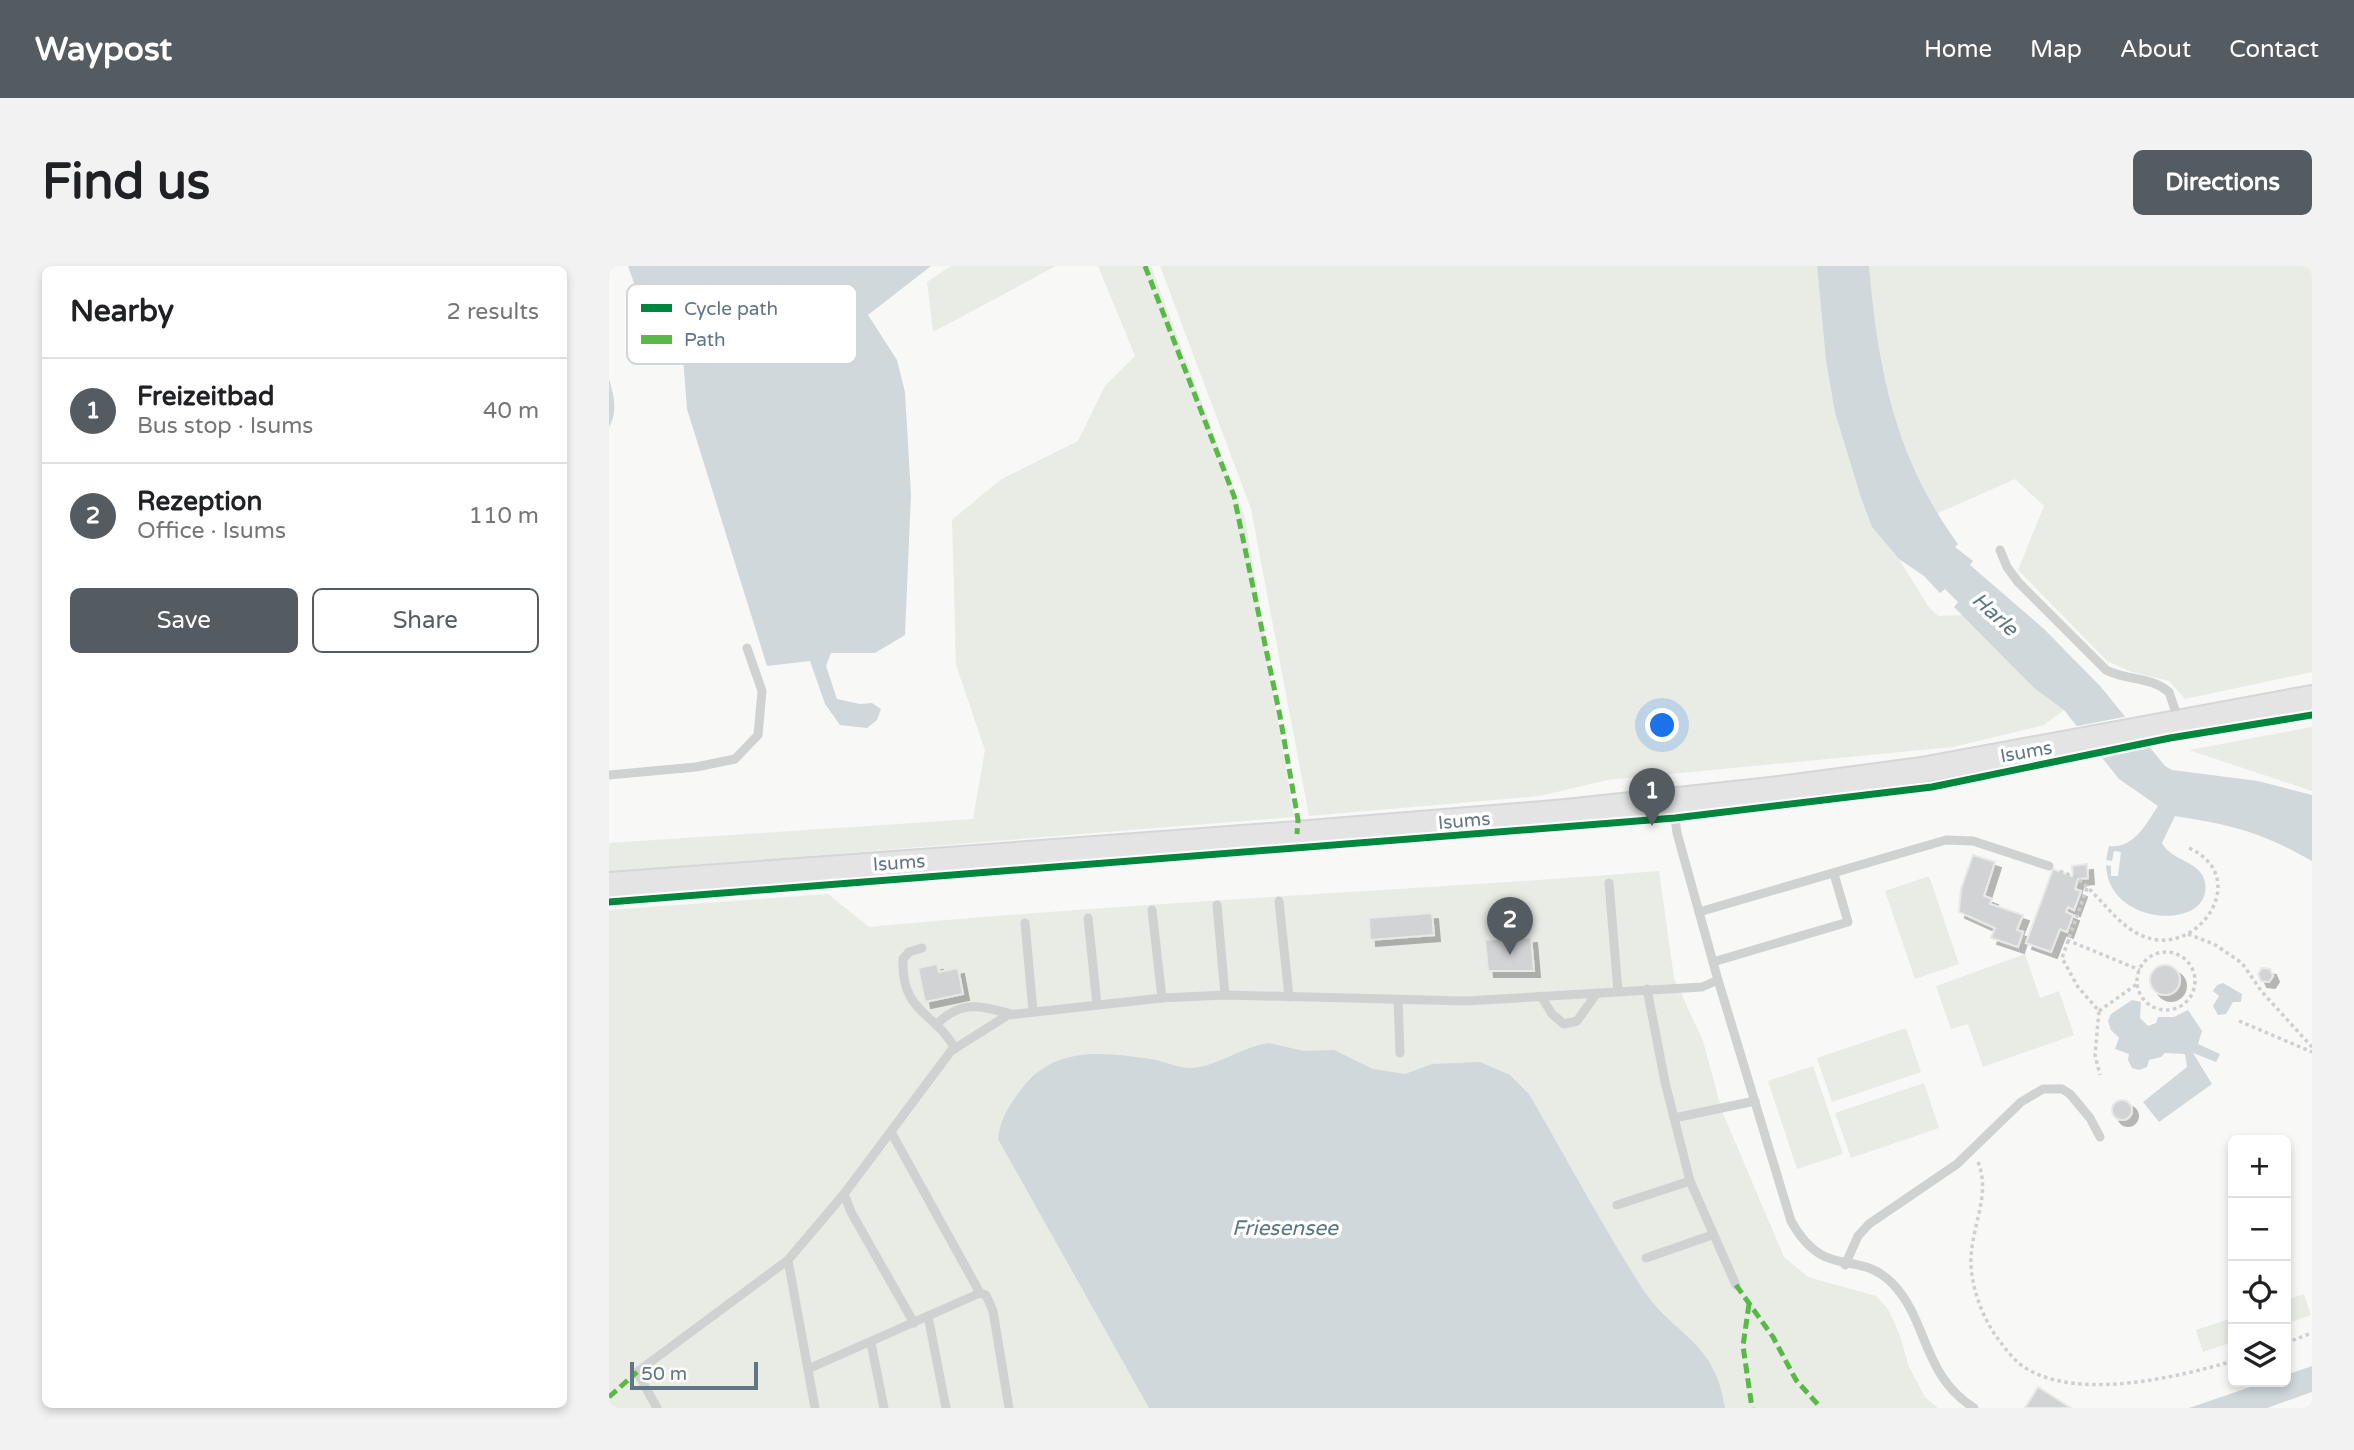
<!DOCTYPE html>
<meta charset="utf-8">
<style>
body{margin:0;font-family:"Varela Round",sans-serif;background:#f2f2f2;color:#202124}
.controls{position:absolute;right:21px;bottom:21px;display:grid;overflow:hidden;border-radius:10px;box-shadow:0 4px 10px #0003}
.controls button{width:63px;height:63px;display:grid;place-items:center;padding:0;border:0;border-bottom:2px solid #e0e0e0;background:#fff;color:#202124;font:35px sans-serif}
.scale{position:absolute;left:21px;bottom:18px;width:128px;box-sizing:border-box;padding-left:7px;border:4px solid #617684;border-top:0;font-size:19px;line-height:24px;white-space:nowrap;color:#617684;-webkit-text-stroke:5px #fff;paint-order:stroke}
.you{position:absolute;left:1054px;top:460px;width:24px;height:24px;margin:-18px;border:5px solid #fff;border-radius:50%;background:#1a73e8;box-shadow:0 0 0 10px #1a73e833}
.badge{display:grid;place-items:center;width:46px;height:46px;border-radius:50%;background:#555c61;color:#fff;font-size:23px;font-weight:700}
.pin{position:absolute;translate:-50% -58px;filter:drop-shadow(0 2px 4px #0008)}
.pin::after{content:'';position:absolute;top:37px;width:24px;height:21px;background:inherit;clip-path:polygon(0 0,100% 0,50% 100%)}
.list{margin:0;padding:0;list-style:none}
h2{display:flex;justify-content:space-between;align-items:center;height:91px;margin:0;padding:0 28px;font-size:30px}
h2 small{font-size:23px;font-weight:400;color:#757577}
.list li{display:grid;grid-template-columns:46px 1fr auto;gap:21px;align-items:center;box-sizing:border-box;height:105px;padding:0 28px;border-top:2px solid #e0e0e0}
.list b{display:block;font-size:26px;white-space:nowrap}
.list p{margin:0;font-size:23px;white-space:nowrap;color:#757577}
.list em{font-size:23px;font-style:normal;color:#757577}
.actions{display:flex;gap:14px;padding:21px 28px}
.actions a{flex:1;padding:16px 0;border:2px solid #555c61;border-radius:10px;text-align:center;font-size:24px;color:#555c61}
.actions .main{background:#555c61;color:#fff}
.icon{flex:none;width:38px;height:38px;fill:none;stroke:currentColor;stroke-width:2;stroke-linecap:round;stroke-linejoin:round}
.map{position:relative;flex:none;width:1703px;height:1142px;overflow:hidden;border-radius:10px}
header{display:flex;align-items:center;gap:42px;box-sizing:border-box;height:98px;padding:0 35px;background:#555c61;color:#fff}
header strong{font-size:33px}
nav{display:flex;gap:38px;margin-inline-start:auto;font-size:24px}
.intro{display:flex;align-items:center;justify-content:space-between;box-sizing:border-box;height:168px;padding:0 42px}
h1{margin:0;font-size:49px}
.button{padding:18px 32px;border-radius:10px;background:#555c61;color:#fff;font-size:24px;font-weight:700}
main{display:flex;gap:42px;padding:0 42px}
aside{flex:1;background:#fff;border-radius:10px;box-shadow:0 4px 10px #0003}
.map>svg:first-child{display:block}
.green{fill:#e8ece5}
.water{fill:#d0d8dc}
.pier{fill:#f8f8f7}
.building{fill:#d1d3d4;stroke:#e8e8e7;stroke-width:2;filter:url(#shadow)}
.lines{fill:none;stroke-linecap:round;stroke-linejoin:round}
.secondary-casing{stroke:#d5d6d6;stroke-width:28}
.path{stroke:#cecfd0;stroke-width:3.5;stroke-dasharray:3.5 3.5;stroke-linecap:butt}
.lane{stroke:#d0d2d2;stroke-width:9}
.secondary{stroke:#e3e4e3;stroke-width:24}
.quiet{stroke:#58b947;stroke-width:5;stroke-dasharray:10 5;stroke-linecap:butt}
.cycleway-casing{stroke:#fff;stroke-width:11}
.cycleway{stroke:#00873e;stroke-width:7}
.labels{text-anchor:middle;stroke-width:7;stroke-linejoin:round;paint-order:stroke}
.street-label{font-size:19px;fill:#617684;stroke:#fff}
.water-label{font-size:21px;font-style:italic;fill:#5c767e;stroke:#fff}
.key{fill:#fff;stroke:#d0d6da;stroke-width:2}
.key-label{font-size:19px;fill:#617684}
</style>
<header>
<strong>Waypost</strong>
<nav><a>Home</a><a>Map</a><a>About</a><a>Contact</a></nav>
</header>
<div class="intro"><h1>Find us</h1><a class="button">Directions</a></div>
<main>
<aside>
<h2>Nearby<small>2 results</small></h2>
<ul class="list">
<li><span class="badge">1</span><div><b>Freizeitbad</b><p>Bus stop · Isums</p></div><em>40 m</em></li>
<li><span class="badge">2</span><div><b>Rezeption</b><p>Office · Isums</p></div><em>110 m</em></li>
</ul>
<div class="actions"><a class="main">Save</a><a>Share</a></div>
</aside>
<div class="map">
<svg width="1703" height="1142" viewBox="0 0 1703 1142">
<defs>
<filter id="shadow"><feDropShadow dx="6" dy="6" stdDeviation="0" flood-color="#0004"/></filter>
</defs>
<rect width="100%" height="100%" fill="#f8f8f7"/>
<g class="green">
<path d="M342,0h105l-123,66 -6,-50z"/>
<path d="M489,0h53l94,252 49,299 -685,55v-29l364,-24 12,-69 -29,-85 -4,-145 48,-40 78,-39 27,-55 30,-30z"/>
<path d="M551,0h657l9,95 9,52 26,85 11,29 27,32 29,47 10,10 26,-1 70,73 30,22 -20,15 -91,22 -346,33 -67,16 -231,20 -58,-307z"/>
<path d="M1260,0h443v406l-127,27 -16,-18 -37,-9 -25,-11 -89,-91 26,-64 -29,-27 -79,35c-18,-37 -39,-74 -49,-114 -10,-44 -14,-89 -18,-134z"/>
<path d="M1703,461v64l-123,-41z"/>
<path d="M1050,605l15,107 29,63 19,70 62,146 24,20 68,19 12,13 11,24 10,34 16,30 13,11h-1329v-498l219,-16 41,33c263,-25 527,-35 790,-56z"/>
<path d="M1320,610l30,88 -44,15 -30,-88z"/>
<path d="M1416,688l15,44 19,-7 15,44 -91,32 -15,-43 -17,5 -15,-43z"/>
<path d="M1297,762l15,44 -89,30 -15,-44z"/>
<path d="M1204,800l30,88 -46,15 -29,-88z"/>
<path d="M1315,817l15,45 -88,30 -16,-45z"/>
<path d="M1695,1028l7,21 -25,9v-24z"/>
<path d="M1624,1052v24l-30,10 -7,-22z"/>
</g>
<g class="water">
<path d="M19,0h303l-63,49 29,45 8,32 6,103 -6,140 -30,18h-44l-5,13 11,33 23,5 12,-1 9,6 -4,11 -10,8 -27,-3 -15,-21 -15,-43 -43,5 -80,-257 -5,-64 -37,-31z"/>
<path d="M1208,0h52c9,104 26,192 89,278l-3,3 18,14 -3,4 74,64 57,58 64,79 7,4 86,11 54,14v66c-51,-29 -80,-36 -137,-45l-13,27c9,18 39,18 43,39 9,49 -97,46 -99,-17l5,1v10h7l3,-24 -7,-1 -2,10 -6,-1 3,-14c25,3 37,-22 49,-40l-39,-27 -55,-69 -30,-22 -80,-81 4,-5 -13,-13 -5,4 -16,-17 -25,-17 -27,-32 -11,-29 -26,-85 -9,-52z"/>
<path d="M0,113c5,17 9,32 0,48z"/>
<path d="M1614,717l19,11 -1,8h-8l-7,12 -8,1 -5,-9 6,-10 -6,-5 4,-6z"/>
<path d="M1523,734l9,2 -1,16 8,8 8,-3 2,-6h16l14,-7 14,21 -4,13 22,10 -4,8 -23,-9 19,31 -53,38 -16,-20 44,-35 -2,-13 -20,-1 -4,4 -12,3 -2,7 -8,3 -7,-2 -4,-8 1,-6 -14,-5 4,-11 -8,-8 -3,-9 3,-7z"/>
<path d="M660,777l35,8 30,-1 39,19 32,5 27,-10 48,-2 30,13 19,19c37,64 73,131 113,194 31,48 73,51 83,120h-576l-151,-269c2,-21 12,-35 25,-52 32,-41 81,-35 128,-28 13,2 29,10 42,9 27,-3 48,-21 76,-25z"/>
<path d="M1703,1100v26l-45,16h-78l76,-26h21v-7z"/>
</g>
<path class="pier" d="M1520,450l24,31 -55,12 -26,-32z"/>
<g class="building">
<path d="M1364,589l22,7 -11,34 8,3 -2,5 33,11 -6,15 6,2 -5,15 -27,-9 4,-10 -36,-16 2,-23z"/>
<path d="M1478,598l1,14 -10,1 -3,10 6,2 -7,19 -6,-3 -2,5 7,3 -6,17 -7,-3 -9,23 -25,-9 27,-74 20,8 -1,-11z"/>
<path d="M823,647l2,22 -64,5 -1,-22z"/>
<path d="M922,671l3,34h-46l-3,-31z"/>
<path d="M328,698l2,8 19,-4 5,26 -38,8 -7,-34z"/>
<circle cx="1556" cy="714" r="15"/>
<path d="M1653,702l8,1 3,7 -4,6 -8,-1 -3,-7z"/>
<circle cx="1513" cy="844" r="10"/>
<path d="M1429,1121l33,21h-46z"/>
</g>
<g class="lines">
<defs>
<path id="secondary" d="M0,619l688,-51 269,-22 205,-22 151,-20 390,-72"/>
</defs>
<use href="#secondary" class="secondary-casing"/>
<g class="path">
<path d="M1451,605c6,3 14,5 19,9 26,20 44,57 80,60 47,4 89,-65 30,-92"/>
<path d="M1478,622l-25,70 16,29 21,24 -4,44 5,20"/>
<path d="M1579,668l26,10 28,19 20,29 50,55"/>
<path d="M1458,674l73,30"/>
<circle cx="1557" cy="715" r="29"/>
<path d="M1490,745l38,-27"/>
<path d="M1630,755l73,31"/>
<path d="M1369,896c14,34 -9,68 -7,104 2,25 11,50 25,70 9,12 19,27 33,34 53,30 149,7 204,-9"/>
<path d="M1677,1077l26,-10"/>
</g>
<g class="lane">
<path d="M1391,284l7,17 11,15 88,88c21,11 44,6 63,22l10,30"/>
<path d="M0,509l87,-8 39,-8 23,-24 4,-44 -15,-43"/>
<path d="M1064,537l4,30 41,147 73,241c34,61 66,27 101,62 37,38 29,91 82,125"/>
<path d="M1000,617l9,108"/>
<path d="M670,635l10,96"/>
<path d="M608,639l8,90"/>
<path d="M543,644l10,88"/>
<path d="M1090,646l247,-72 27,1 76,25"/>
<path d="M479,652l9,87"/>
<path d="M416,657l8,88"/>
<path d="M313,682l-13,4 -6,7c-2,55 33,53 52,90"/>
<path d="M1104,696l135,-40 -14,-48"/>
<path d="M1038,723l18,93 25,99 46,104"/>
<path d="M932,730l11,18 12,10 13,-3 20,-28"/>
<path d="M789,733l2,54"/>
<path d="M327,759c25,-26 44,-19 76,-11"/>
<path d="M1065,852l81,-17"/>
<path d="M282,866l89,161"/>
<path d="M235,928l7,18 63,111"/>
<path d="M1008,939l73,-24"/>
<path d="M1037,992l66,-23"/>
<path d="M179,994l27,148"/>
<path d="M1236,999l13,-29 11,-12 88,-60 64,-62 22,-13h19l8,5 20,24 10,19"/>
<path d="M319,1050l18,92"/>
<path d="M262,1077l13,65"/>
<path d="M199,1103l172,-76 6,2 7,16 16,97"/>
<path d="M48,1142l-20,-36 151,-112 56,-66 107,-143 57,-36 154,-17 63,-3 241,6 236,-14 16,-7"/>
</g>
<use href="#secondary" class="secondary"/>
<g class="quiet">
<path d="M536,0l89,230 46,220 18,104 -1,14"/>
<path d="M1127,1019l37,52 23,43 25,28"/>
<path d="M1140,1038l-6,42 9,62"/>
<path d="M0,1131l28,-25"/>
</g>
<defs>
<path id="cycleway" d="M0,636l1066,-84 257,-31 238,-49 142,-23"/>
</defs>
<use href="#cycleway" class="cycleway-casing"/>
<use href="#cycleway" class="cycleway"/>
</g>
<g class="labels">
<g class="street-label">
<text transform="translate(1417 485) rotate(-10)" y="7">Isums</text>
<text transform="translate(855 554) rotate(-5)" y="7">Isums</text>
<text transform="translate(290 596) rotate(-4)" y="7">Isums</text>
</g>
<g class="water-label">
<text transform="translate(1386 348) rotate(42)" y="7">Harle</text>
<text x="676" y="969">Friesensee</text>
</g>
</g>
<rect x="18" y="18" width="230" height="80" rx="10" class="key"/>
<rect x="32" y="38" width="31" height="8" fill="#00873e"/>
<rect x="32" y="69" width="31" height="9" fill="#58b947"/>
<g class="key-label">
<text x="75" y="49">Cycle path</text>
<text x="75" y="80">Path</text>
</g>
</svg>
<div class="controls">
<button>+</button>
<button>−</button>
<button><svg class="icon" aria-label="locate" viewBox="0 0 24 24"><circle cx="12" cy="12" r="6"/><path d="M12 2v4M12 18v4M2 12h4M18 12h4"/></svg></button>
<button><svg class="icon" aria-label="layers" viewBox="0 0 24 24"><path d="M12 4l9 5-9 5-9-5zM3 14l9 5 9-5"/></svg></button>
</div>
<div class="scale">50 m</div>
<div class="you"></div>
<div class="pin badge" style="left:1043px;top:560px">1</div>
<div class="pin badge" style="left:901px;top:689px">2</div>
</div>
</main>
